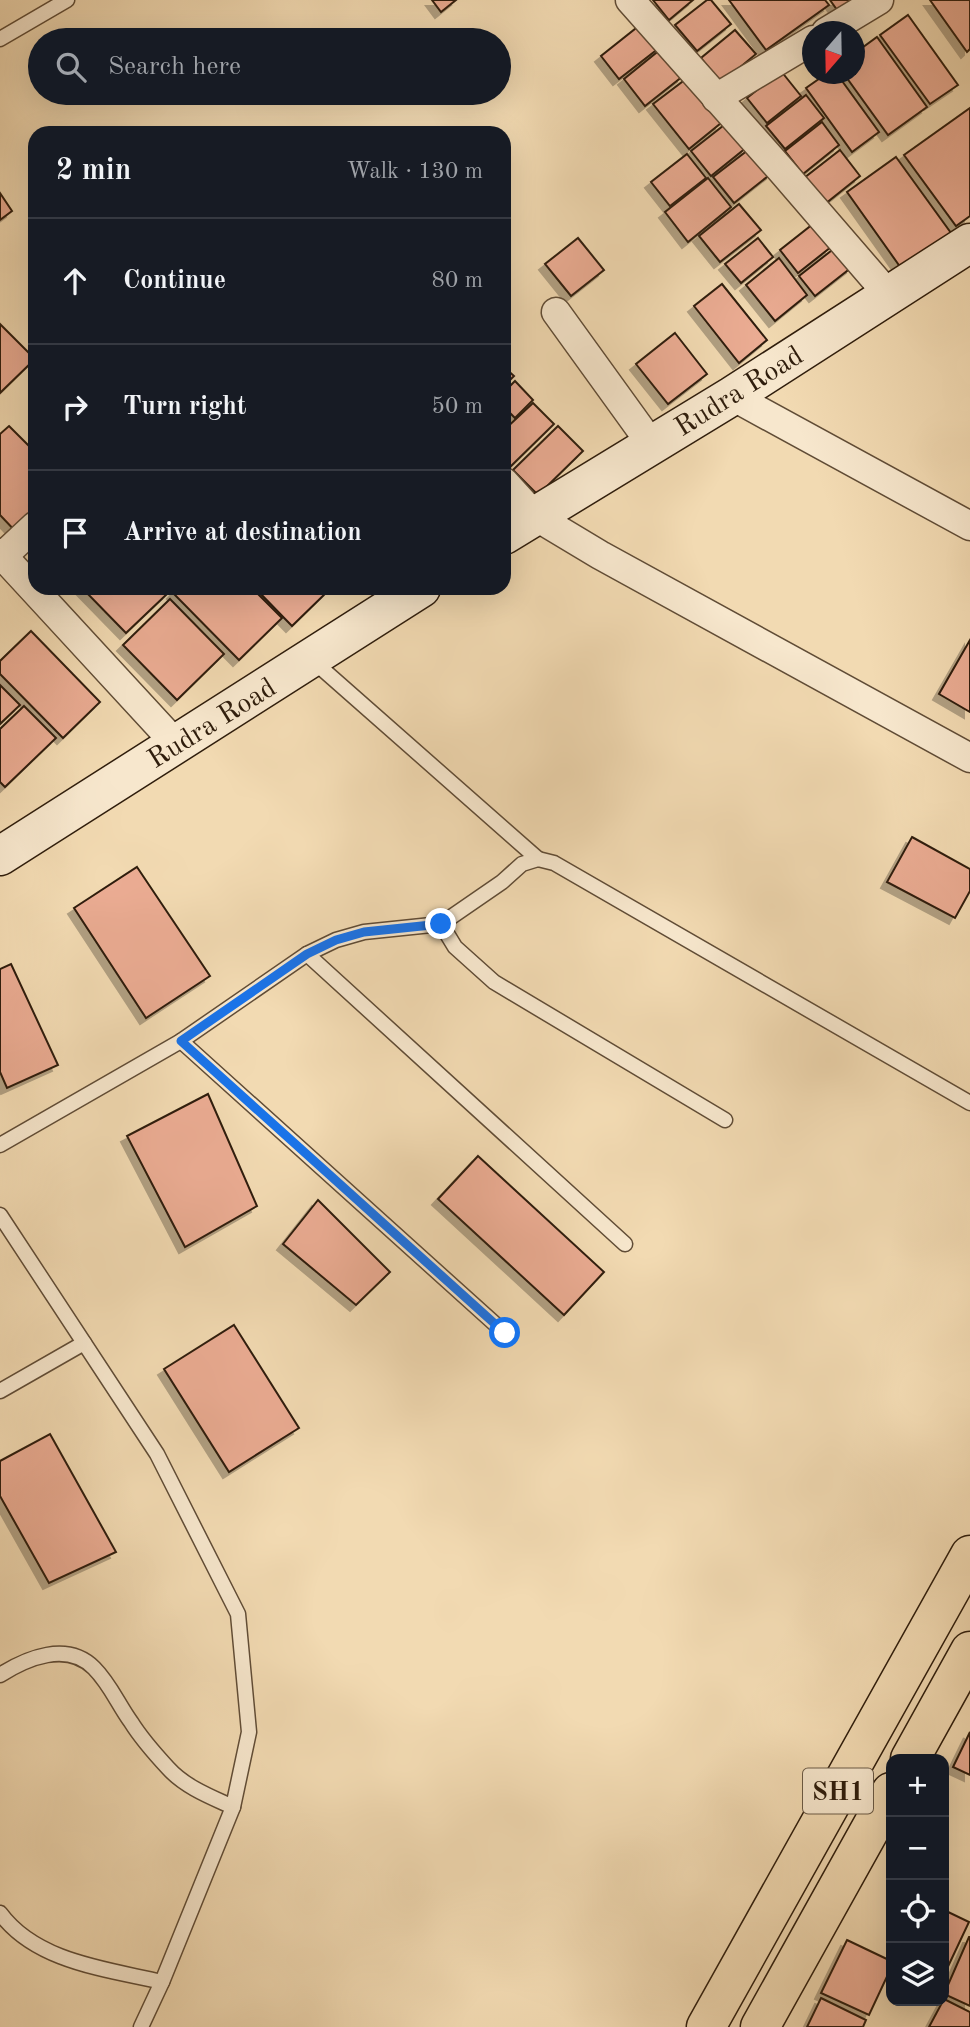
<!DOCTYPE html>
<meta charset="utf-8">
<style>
body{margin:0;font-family:"Old Standard TT",serif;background:#20242c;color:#f1f3f6}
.controls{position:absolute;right:21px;bottom:21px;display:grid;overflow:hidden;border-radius:14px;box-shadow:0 7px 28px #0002}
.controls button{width:63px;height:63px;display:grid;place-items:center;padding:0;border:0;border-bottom:2px solid #363941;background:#171b24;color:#f1f3f6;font:35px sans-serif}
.compass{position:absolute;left:802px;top:21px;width:63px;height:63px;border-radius:50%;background:#171b24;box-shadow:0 7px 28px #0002;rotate:200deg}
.stop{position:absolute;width:21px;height:21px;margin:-16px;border:5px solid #1a73e8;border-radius:50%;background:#fff}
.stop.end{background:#1a73e8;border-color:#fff;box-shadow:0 2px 7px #0008}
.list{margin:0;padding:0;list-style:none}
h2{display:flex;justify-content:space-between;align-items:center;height:91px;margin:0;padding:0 28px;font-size:30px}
h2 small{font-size:23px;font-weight:400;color:#9ea1a6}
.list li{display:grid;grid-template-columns:46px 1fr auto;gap:21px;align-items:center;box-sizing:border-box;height:126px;padding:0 28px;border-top:2px solid #363941}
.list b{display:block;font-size:26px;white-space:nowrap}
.list em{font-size:23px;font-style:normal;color:#9ea1a6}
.icon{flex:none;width:38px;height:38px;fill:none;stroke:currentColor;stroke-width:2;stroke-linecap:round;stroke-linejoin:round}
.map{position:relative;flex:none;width:970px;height:2027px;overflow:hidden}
.search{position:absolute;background:#171b24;box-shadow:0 7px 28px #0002;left:28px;top:28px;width:483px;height:77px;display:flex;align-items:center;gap:18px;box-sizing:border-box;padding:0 24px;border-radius:38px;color:#9ea1a6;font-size:26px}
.panel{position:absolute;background:#171b24;box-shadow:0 7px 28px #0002;left:28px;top:126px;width:483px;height:469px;border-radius:21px}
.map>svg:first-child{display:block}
.building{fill:#ebac93;stroke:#2f1d0c;stroke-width:2;filter:url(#shadow)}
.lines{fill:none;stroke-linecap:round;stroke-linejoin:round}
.lane-casing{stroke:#604c36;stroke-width:17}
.street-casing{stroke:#604c36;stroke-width:31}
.secondary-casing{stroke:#2f1d0c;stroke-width:41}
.primary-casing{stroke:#2f1d0c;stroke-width:41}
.lane{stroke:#f7e7cd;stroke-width:14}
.street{stroke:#f7e7cd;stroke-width:28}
.secondary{stroke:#f7e7cd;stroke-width:38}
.primary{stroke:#f2dab2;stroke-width:38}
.route{stroke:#1a73e8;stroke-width:9}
.labels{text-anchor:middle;stroke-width:7;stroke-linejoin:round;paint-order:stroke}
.shield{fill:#f7e7cd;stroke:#6b5a46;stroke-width:2}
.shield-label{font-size:26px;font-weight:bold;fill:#2f1d0c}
.street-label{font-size:28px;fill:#2f1d0c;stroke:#f7e7cd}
</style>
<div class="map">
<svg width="970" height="2027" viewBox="0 0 970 2027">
<defs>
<filter id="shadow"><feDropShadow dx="-6" dy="6" stdDeviation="0" flood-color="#0004"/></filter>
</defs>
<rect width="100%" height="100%" fill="#f2dab2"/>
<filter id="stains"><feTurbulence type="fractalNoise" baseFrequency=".00286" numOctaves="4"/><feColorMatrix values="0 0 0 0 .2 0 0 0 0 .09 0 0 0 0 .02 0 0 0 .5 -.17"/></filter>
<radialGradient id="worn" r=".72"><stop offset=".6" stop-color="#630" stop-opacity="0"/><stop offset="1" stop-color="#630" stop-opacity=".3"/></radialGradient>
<g class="building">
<path d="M432,0h24l-15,12z"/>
<path d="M653,0h40l-24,20z"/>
<path d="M707,0h4l20,24 -34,27 -22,-26z"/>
<path d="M729,0h96l4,5 -63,45z"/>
<path d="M830,0h30l-20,14z"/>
<path d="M930,0h40v49l-3,3z"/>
<path d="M908,15l50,70 -28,19 -50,-69z"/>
<path d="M640,25l19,23 -40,31 -18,-23z"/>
<path d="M735,30l21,24 -35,29 -20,-25z"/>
<path d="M877,37l50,70 -39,28 -44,-61h11v-21z"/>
<path d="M661,49l22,27 -38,30 -21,-27z"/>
<path d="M781,71l20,25 -34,27 -20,-25z"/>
<path d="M826,74h11l42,58 -27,20 -46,-64z"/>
<path d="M686,79l35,44 -32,26 -36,-45z"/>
<path d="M806,95l18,23 -39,31 -19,-23z"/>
<path d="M970,108v108l-14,10 -52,-71z"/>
<path d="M728,122l19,25 -36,29 -20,-25z"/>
<path d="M822,122l17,23 -36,29 -18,-23z"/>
<path d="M752,147l20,26 -38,30 -21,-26z"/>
<path d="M840,150l20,26 -35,28 -21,-26z"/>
<path d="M687,154l19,24 -36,28 -19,-24z"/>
<path d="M896,157l55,76 -50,35 -54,-76z"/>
<path d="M708,178l23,29 -43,35 -23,-30z"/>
<path d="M0,193l12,18 -12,9z"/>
<path d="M739,204l22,26 -41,32 -21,-26z"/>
<path d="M813,224l18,23 -33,26 -18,-23z"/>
<path d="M578,238l26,32 -33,26 -26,-32z"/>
<path d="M758,238l15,19 -32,26 -16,-19z"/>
<path d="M836,247l16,20 -37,29 -16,-20z"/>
<path d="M779,258l28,37 -32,26 -29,-36z"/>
<path d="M722,284l45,56 -28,23 -45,-57z"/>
<path d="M0,324l35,35 -35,34z"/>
<path d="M675,333l32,41 -39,30 -32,-40z"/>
<path d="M504,367l10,9 -10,10z"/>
<path d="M515,381l18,19 -18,18 -11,-11v-15z"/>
<path d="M533,403l21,21 -45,44 -5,-5v-33z"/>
<path d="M9,426l26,26v68l-16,15 -19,-20v-81z"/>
<path d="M558,426l25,25 -45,44 -25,-25z"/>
<path d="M82,588h80l6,5 -42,40z"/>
<path d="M178,588h74l30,30 -43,42 -66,-67z"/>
<path d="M255,588h72l2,2 -37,36z"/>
<path d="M170,599l54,55 -47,46 -54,-55z"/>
<path d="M31,631l69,71 -37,36 -63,-64v-13z"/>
<path d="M970,640v72l-31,-18z"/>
<path d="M0,685l20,20 -20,19z"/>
<path d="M24,706l32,32 -51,49 -5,-5v-53z"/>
<path d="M912,837l58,32v22l-15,27 -68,-36z"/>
<path d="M137,867l73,109 -64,42 -72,-110z"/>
<path d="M11,964l47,101 -51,23 -7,-16v-103z"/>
<path d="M208,1094l49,112 -72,41 -58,-111z"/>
<path d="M478,1156l126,116 -40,43 -126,-116z"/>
<path d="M318,1200l72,72 -34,33 -73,-61z"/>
<path d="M234,1325l65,103 -70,44 -65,-103z"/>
<path d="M50,1434l66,118 -67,31 -49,-87v-35z"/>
<path d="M970,1732v43l-17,-8z"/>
<path d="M944,1910l25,12 -25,53z"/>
<path d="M969,1937h1v69l-26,-12z"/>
<path d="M847,1940l44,21v7l-22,47 -48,-22z"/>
<path d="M821,1998l45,22 -3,7h-56z"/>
<path d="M944,1999l26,13v15h-41z"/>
</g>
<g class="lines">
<defs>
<g id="lane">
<path d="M0,39l67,-39"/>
<path d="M311,659l227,200"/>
<path d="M441,924l14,23 39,35 231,138"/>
<path d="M307,954l318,290"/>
<path d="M181,1041l324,292"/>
<path d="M0,1145l181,-104 126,-87 29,-14 28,-8 77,-8 61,-42 20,-18 16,-5 16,4 416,240"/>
<path d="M0,1215l157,239 81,160 11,118 -16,75 -71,175 -21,45"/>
<path d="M0,1391l84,-48"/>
<path d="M0,1675c27,-17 67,-34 94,-7 16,16 24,36 37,54 10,16 24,32 37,46 17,19 43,29 65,39"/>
<path d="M0,1913c36,49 106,56 162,69"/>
</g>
<g id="street">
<path d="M630,0l151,170 107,124"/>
<path d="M826,32l53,-32"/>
<path d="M716,98l97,-58"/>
<path d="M556,312l96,133"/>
<path d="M732,396l238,130"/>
<path d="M504,482l31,34 65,39 370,203"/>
<path d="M0,553l176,191"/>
<path d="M3,556l32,-30"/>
</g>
<g id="secondary">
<path d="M504,535l228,-139 238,-153"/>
<path d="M0,856l421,-268"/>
</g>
<g id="primary">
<path d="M910,1759l60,-108"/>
<path d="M706,2027l264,-472"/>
<path d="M760,2027l131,-235"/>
</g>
</defs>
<use href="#lane" class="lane-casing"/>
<use href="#street" class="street-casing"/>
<use href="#secondary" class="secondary-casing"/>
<use href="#primary" class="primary-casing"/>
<use href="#lane" class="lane"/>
<use href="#street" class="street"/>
<use href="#secondary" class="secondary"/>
<use href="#primary" class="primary"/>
</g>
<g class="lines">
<path class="route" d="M441,924l-77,8 -28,8 -29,14 -126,87 324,292"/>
</g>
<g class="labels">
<rect class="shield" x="803" y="1768.5" width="70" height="45" rx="5"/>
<g class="shield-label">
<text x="838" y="1800">SH1</text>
</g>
<g class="street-label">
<text transform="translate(738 390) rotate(-32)" y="10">Rudra Road</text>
<text transform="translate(211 722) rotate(-32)" y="10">Rudra Road</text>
</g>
</g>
<rect width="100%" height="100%" filter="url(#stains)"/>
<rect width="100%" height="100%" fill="url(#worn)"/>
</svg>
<div class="controls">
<button>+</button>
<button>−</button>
<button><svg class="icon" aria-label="locate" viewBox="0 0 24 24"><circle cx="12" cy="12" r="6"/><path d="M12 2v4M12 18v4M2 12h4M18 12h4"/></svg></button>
<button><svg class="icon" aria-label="layers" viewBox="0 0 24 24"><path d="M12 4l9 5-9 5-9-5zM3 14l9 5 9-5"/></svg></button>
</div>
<svg class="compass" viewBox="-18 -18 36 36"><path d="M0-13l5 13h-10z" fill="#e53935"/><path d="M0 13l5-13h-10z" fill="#9ea1a6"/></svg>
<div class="stop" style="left:505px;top:1333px"></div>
<div class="stop end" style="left:441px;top:924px"></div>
<div class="search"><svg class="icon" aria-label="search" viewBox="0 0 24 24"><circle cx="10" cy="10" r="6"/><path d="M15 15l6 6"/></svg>Search here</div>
<section class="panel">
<h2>2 min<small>Walk · 130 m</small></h2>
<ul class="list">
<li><svg class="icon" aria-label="ahead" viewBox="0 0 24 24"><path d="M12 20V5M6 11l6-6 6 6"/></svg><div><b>Continue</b></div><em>80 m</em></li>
<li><svg class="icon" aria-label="right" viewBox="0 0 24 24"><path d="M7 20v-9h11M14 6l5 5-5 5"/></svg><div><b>Turn right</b></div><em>50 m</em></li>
<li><svg class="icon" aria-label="arrive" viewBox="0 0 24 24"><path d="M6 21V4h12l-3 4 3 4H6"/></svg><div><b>Arrive at destination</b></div></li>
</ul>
</section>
</div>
